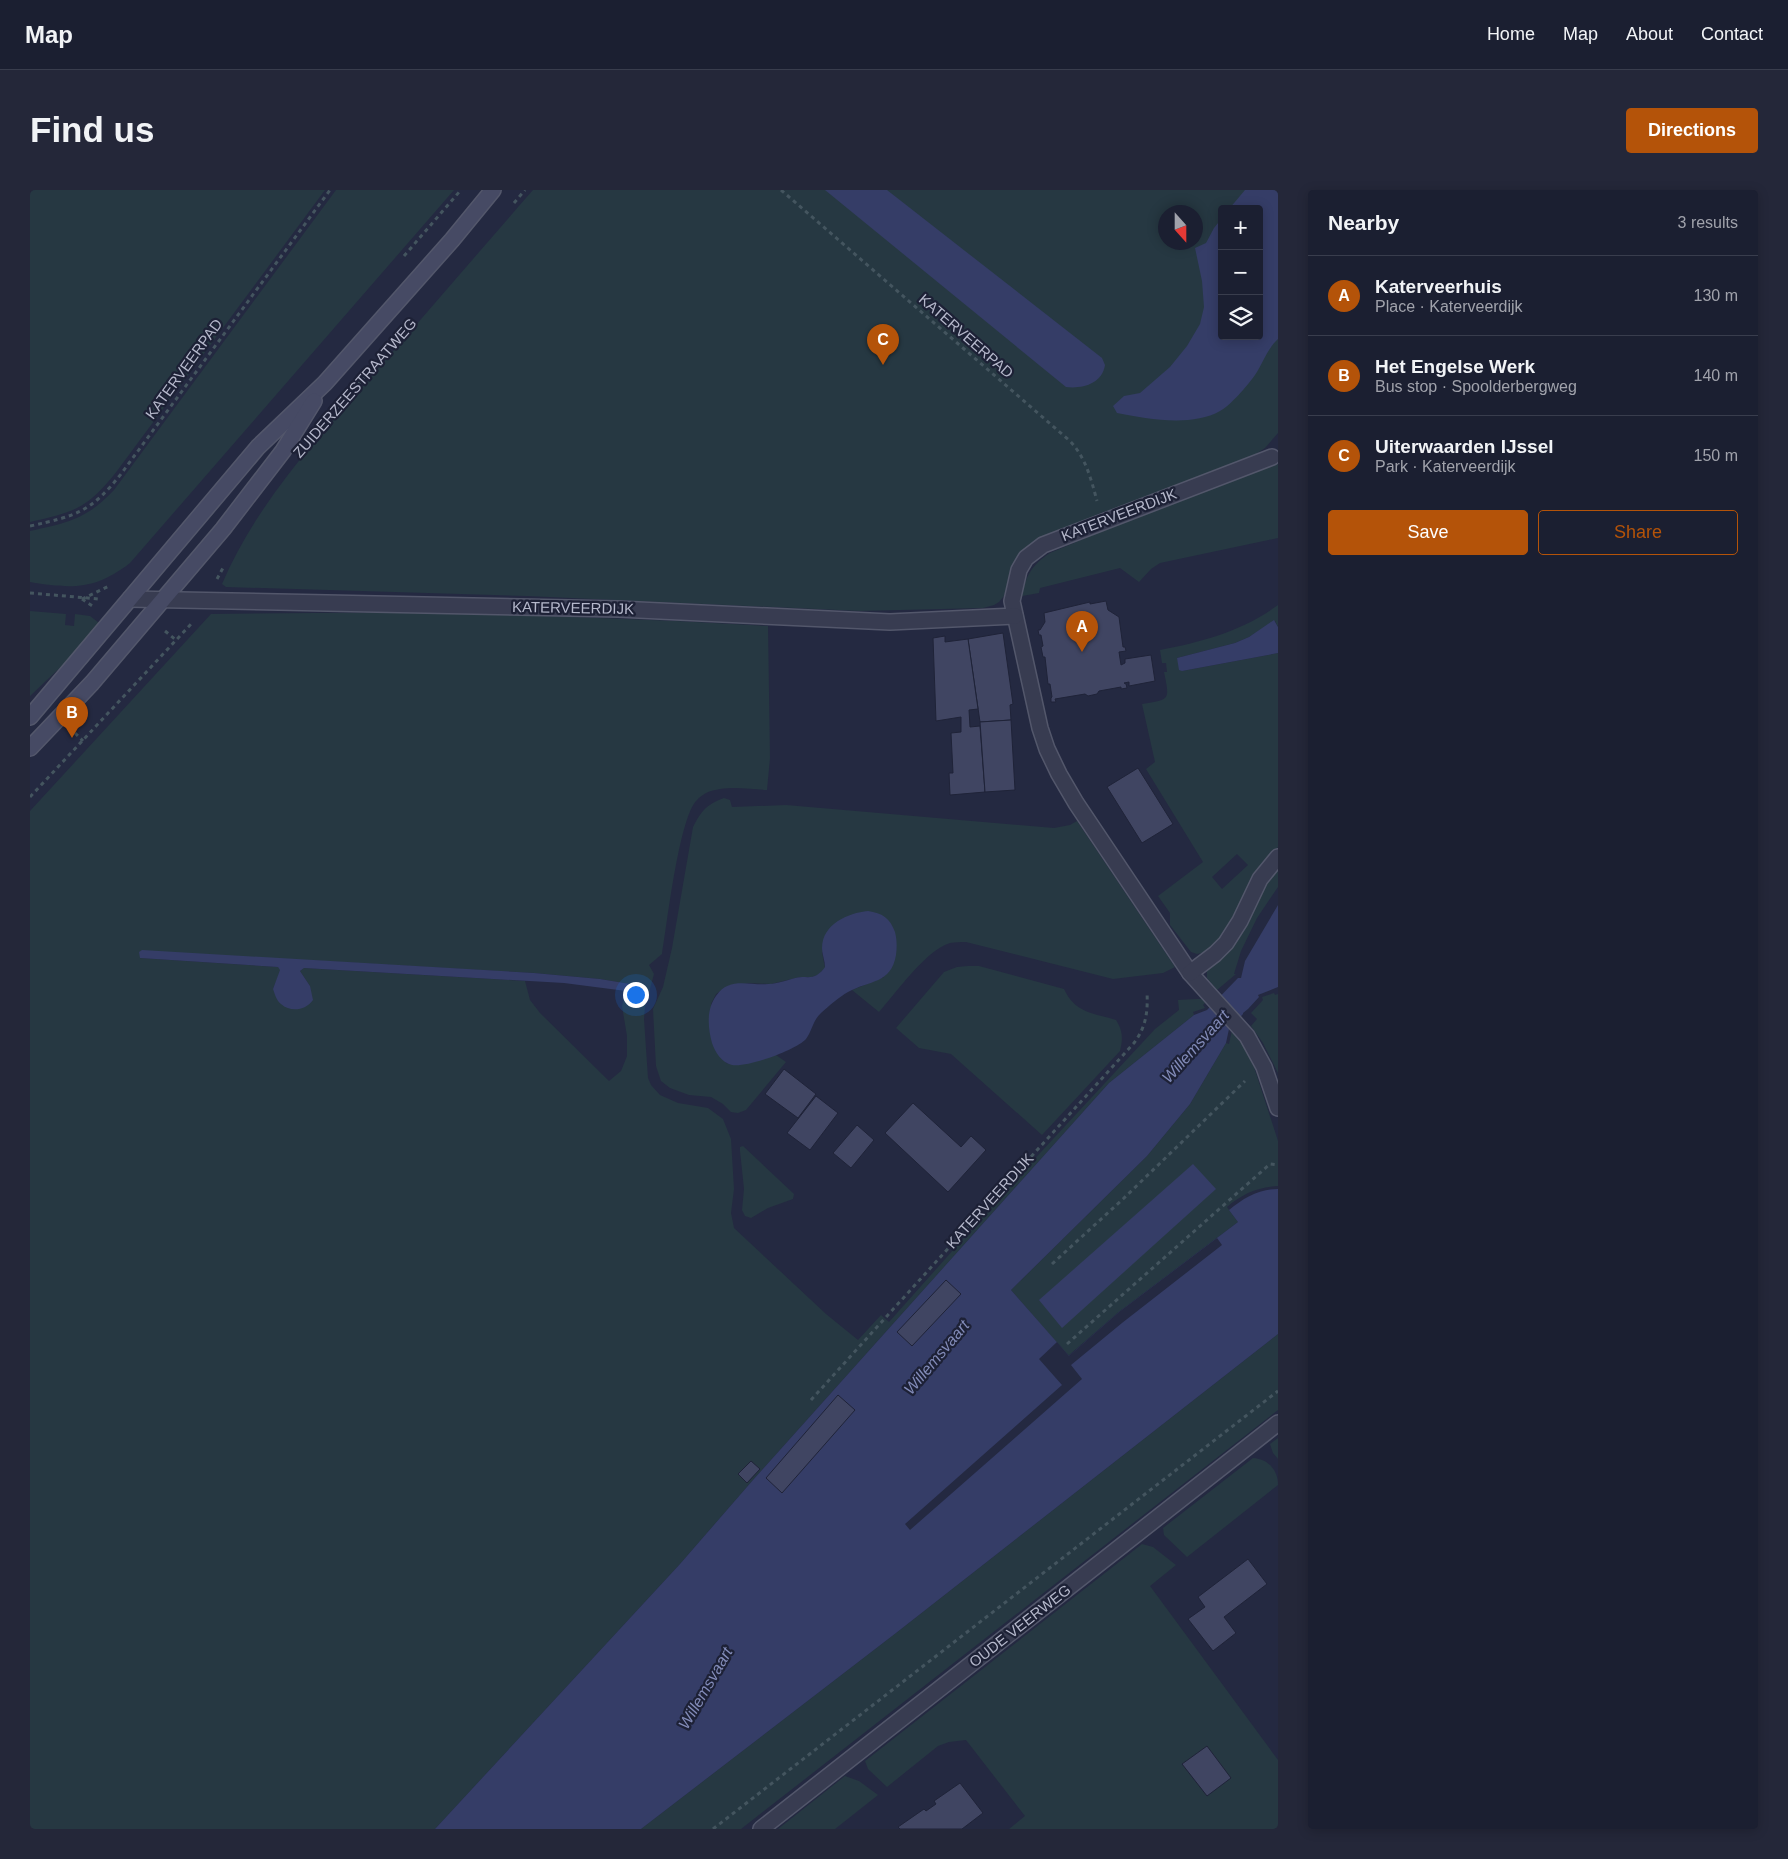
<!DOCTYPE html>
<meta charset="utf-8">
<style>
body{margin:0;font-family:Arial,sans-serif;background:#242739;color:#f1f3f6}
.controls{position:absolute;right:15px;top:15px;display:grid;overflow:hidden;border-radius:5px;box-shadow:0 2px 12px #0003}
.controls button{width:45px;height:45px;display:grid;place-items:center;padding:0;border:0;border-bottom:1px solid #393d4d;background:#1b1f31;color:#f1f3f6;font:25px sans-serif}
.compass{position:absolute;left:1128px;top:15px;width:45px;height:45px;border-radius:50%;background:#1b1f31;box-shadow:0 2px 12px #0003;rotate:159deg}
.you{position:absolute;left:605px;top:804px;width:18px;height:18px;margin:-12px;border:4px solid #fff;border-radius:50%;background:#1a73e8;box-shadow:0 0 0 8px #1a73e833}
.badge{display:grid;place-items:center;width:32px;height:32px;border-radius:50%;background:#b45309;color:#fff;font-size:16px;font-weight:700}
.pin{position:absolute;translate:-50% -41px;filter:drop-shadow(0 1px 2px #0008)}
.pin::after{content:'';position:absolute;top:26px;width:18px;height:15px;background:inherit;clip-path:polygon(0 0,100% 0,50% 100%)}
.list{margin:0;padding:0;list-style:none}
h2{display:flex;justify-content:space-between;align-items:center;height:65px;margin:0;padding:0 20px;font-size:21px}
h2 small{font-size:16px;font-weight:400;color:#a0a2ab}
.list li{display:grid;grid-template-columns:32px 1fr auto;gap:15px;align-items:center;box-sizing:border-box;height:80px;padding:0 20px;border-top:1px solid #393d4d}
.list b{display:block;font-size:19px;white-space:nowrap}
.list p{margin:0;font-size:16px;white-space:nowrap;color:#a0a2ab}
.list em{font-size:16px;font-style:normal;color:#a0a2ab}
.actions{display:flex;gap:10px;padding:15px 20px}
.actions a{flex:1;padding:11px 0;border:1px solid #b45309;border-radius:5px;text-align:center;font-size:18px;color:#b45309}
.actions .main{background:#b45309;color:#fff}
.icon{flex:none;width:28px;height:28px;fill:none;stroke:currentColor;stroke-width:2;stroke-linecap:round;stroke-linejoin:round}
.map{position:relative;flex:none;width:1248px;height:1639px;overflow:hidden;border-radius:5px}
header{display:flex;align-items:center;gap:30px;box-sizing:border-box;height:70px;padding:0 25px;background:#1b1f31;border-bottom:1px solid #393d4d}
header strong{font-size:24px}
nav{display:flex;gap:28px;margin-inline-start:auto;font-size:18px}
.intro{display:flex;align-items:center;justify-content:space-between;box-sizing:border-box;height:120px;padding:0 30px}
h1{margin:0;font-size:35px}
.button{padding:12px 22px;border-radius:5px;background:#b45309;color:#fff;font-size:18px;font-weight:700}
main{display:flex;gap:30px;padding:0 30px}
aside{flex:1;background:#1b1f31;border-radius:5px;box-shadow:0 2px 12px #0003}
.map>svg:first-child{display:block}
.green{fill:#263842;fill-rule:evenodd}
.water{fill:#353d67}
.pier{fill:#242941}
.building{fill:#404562;stroke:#1f2338}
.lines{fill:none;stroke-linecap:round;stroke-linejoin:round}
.street-casing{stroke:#53576b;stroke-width:18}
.secondary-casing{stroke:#53576b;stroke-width:18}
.path{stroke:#44555f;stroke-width:3;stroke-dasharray:4 4;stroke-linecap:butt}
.street{stroke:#383c51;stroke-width:15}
.secondary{stroke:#464a64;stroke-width:15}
.labels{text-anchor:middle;stroke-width:4.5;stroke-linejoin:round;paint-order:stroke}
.street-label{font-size:15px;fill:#b5b8cb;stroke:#1d2136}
.water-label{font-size:16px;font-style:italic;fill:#828bb8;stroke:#1d2136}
</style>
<header>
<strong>Map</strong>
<nav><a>Home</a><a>Map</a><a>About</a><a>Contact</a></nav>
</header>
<div class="intro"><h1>Find us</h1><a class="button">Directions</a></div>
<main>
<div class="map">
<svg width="1248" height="1639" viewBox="0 0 1248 1639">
<rect width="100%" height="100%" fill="#242941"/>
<g class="green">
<path d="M0,0h295l-208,281c-29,37 -42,41 -87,51z"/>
<path d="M306,0h118l-324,373c-35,27 -58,26 -100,19v-51c37,-8 57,-12 84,-41z"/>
<path d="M503,0h745v243l-13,15 -15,10 -138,53h-6l-60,25 -33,30 -9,30 -5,6 -5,3 -11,3 -123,3 -333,-15 -301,-9 -4,-3c33,-78 92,-142 147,-205 55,-63 109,-126 164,-189zM1192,19h37v127h-37zM1136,22h30v30h-30z"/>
<path d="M1248,274v74l-118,25 -9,6 -12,13 -19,-14 -80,20 -1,5 -17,3c3,-20 11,-32 28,-43l81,-34z"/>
<path d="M1248,415v22l-3,-6 -26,16 -14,6 -58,15 5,13 96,-18v194l-23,29 -10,16 -11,26 -13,20 -15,14 -9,2 -6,-2 -21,-27v-12l-12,-17 45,-34 -57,-93 9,-7 -13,-58c28,-5 28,-3 22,-32h3l-1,-9h-4l-2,-13c42,-8 83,-19 118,-45zM1207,664l11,11 -26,24 -10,-12z"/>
<path d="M0,421l36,3 -1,11 9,1 1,-12 15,2 9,7 -31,37 -38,36z"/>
<path d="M409,422l237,9 92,5 2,132 -3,32c-19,-1 -42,-5 -61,3 -3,2 -7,4 -9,7 -18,17 -30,125 -35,154l-13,11 5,9 -9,33 -1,12 4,59 3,7 9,10 18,8 30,5 15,11 8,20 3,50 -3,24 3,15 92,86 32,26 23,-25 8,7 139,-156 127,-137 24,-19 -1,-10 19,-1h5l4,3 -3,3 2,3 -12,4 1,3 -85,68 -356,397 -73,84 -245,265h-405v-1018l181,-197zM110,768l165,2 229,13 66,6 29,5 1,5 -4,2 -4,15 5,30v20l-6,15 -12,10 -69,-68 -10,-13 -5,-19 -221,-13 -4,3 10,15 -37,3 8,-19 -3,-3z"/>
<path d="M694,608l6,2 2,7 54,-2 268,23 16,-3 7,-4 98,146 -12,6 -50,6 -147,-37c-5,0 -11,0 -16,1 -24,7 -54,50 -71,69l-27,-22 32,-13 -62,-25 3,16 -7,7 -6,2h-12l-29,7 -22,-1 -26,6 -7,5 -5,10 15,59 11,2 39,-10 10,7 -40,48 -8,3 -7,-1 -8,-8 -12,-7 -22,-2 -19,-7 -9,-7 -5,-15 -3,-57 10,-22 9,-39 21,-121c9,-17 13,-22 31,-29z"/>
<path d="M1248,677v20l-21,31 -16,33 -7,23h2l-19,16 -10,-12v-7z"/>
<path d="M938,776h11l85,23c11,24 29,24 52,31 7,11 7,19 4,31l-78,84 -91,-81 -32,-6 -23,-20 48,-56 13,-5z"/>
<path d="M1244,803l1,2 3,-1v79l-15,-30 -12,-17 6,-7 -6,-6 12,-13 -1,-3z"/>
<path d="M1202,840l6,6 16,31 24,74v45c-20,1 -36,8 -51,21l11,15 -119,90 -51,44 -57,-66 136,-134 43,-52 36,-61 3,1z"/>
<path d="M713,956l51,48 -1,5 -25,9 -17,10 -6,-2 -3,-6 2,-21 -4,-38v-4z"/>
<path d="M1248,1144v76l-537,419h-100l255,-196z"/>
<path d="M1248,1248v21l-5,-6 -3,-9z"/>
<path d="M1223,1268c15,1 25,12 25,27l-91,72 -23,-22 -1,-7z"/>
<path d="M1112,1354l11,3 23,18 -26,21 128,174v69h-269l16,-13 -59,-76 -17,2 -11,4 -51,41 -19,-18 -3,-8z"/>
<path d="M815,1586l14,5 19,14 -43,34h-57z"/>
</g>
<g class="water">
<path d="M795,0h62l215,168 3,7c-3,19 -23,24 -39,22z"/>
<path d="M1215,0h33v149c-11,10 -15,24 -23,36 -8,11 -24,30 -35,36 -28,16 -73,8 -103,2l-4,-7 11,-10 16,-3 30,-26 17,-21 13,-22 4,-17 -2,-26 -7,-33 11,-5 8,-15 8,-10v118h37v-127h-30z"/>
<path d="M1244,430l4,7v26l-96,18 -3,-1 -2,-12 58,-15 14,-6z"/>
<path d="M1248,715v82l-20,8 1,2 -11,12 -5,4v1l-14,15 -3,14 -36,61 -43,52 -136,134 58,66 50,-44 119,-90 -9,-12c15,-12 29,-21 49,-21v145l-382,299 -255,196h-206l245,-265 73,-84 356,-397 85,-68 13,-5 31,-32h3l4,-17z"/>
<path d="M838,721c14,2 22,7 27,21 2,8 2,15 1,23 -5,29 -26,25 -48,37 -9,5 -19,14 -27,21 -8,7 -9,18 -15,26 -10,11 -59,29 -74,26 -10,-2 -17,-13 -20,-22 -4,-15 -6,-33 4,-47 13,-20 34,-10 52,-12 12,0 22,-6 34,-7 5,0 10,1 15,-2 3,-2 6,-5 8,-8 0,-6 -3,-13 -3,-19 0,-24 26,-35 46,-37z"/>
<path d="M112,760l392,23 66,6 30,5 1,3 -5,4 -62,-8 -260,-15 -4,3 10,15 3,14c-7,10 -22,13 -32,4 -5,-4 -6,-10 -8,-15l7,-19 -2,-3 -138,-9 -1,-6z"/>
<path d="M1163,974l23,25 -154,139 -23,-28z"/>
</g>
<path class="pier" d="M1187,1048l5,7 -100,78 -51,42 11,14 -172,151 -5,-6 157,-139 -23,-26 18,-17 12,14 50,-44z"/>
<g class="building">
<path d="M1076,411l2,9 11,7 4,30h2l1,4 -7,1 2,13 4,-2v-4l26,-4 4,26 -26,5v-4l-5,1 2,1 1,4 -6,1v-2l-22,4 -2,3 -9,2 -3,-2 -30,5 1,3h-5v-4l1,-1 -2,-13h-2l-3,-27h-2l-2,-10 2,-1 -2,-11h-2l-1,-5h2l5,-8 -1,-9 46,-11v2z"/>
<path d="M973,443l10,71 -3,1 1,15 -31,2 -12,-83z"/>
<path d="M915,446v6l23,-3 10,70 -9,1 1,17 10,-1 5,66 -35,3 -1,-22h4l-2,-40 10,-1v-15l-25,4 -3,-83z"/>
<path d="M981,530l4,70 -30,2 -5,-70z"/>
<path d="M1108,578l35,56 -31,19 -35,-56z"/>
<path d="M754,879l32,25 -18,24 -33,-24z"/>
<path d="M786,906l22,17 -28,37 -23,-17z"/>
<path d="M883,913l48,44 10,-11 15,14 -38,42 -63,-59z"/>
<path d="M827,935l17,15 -23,28 -18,-15z"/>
<path d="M916,1090l15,14 -49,52 -15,-14z"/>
<path d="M808,1205l17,15 -73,83 -16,-15z"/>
<path d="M721,1271l9,8 -13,14 -9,-9z"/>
<path d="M1218,1369l19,25 -43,33 12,16 -23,18 -25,-32 17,-12 -7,-10z"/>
<path d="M1177,1556l24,32 -24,18 -25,-32z"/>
<path d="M930,1593l23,30 -21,16h-62l-2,-2 26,-18 2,2 10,-7 -2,-3z"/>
</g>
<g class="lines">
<defs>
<g id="street">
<path d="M1242,267l-229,88 -17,13 -7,12 -7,31 28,127 7,21 12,25 17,29 114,170 57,63 17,31 14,41"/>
<path d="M100,409l488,10 272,13 125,-6"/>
<path d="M1160,783l25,-19 11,-11 14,-22 20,-42 18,-22"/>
<path d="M731,1639l517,-406"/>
</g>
<g id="secondary">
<path d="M0,527l228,-270 67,-64 127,-143 41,-50"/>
<path d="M0,558l62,-65 131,-154 60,-78 31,-50"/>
</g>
</defs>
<use href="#street" class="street-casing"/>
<use href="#secondary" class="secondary-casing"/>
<g class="path">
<path d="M751,0l289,251c16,17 21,38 27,60"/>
<path d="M484,13l11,-13"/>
<path d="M374,66l56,-65"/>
<path d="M306,219l34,-38"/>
<path d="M0,336c46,-10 61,-14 91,-52l209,-284"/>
<path d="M187,389l7,-13"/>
<path d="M0,403l69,6"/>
<path d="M52,409l27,-13"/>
<path d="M52,409l12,8"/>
<path d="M135,441l11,9"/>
<path d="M45,543l8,8"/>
<path d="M0,607l162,-174"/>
<path d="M1022,1074l71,-65 122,-118"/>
<path d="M1037,1154l203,-180 8,1"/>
<path d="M781,1210l323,-357c12,-16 14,-31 13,-51"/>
<path d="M683,1639l565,-438"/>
</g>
<use href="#street" class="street"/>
<use href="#secondary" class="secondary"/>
</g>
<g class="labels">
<g class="street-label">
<text transform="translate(936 146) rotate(41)" y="5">KATERVEERPAD</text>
<text transform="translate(154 179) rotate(-54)" y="5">KATERVEERPAD</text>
<text transform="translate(325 198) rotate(-49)" y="5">ZUIDERZEESTRAATWEG</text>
<text transform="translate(1089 325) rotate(-21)" y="5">KATERVEERDIJK</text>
<text transform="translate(543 418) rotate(1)" y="5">KATERVEERDIJK</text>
<text transform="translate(960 1011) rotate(-48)" y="5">KATERVEERDIJK</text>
<text transform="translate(990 1436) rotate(-38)" y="5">OUDE VEERWEG</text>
</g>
<g class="water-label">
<text transform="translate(1165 856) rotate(-48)" y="6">Willemsvaart</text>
<text transform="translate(906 1167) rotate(-50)" y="6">Willemsvaart</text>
<text transform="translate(675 1498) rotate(-60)" y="6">Willemsvaart</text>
</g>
</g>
</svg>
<div class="controls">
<button>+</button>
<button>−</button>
<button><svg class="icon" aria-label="layers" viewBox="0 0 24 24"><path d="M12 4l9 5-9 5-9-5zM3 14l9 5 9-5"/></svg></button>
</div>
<svg class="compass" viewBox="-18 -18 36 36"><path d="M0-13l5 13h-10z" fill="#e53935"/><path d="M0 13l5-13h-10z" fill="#a0a2ab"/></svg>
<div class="you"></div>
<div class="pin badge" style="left:1052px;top:462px">A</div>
<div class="pin badge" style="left:42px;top:548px">B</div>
<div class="pin badge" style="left:853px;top:175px">C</div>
</div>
<aside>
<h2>Nearby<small>3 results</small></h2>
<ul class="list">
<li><span class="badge">A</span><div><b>Katerveerhuis</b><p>Place · Katerveerdijk</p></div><em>130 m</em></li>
<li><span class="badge">B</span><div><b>Het Engelse Werk</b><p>Bus stop · Spoolderbergweg</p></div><em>140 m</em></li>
<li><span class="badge">C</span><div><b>Uiterwaarden IJssel</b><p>Park · Katerveerdijk</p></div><em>150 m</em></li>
</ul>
<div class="actions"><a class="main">Save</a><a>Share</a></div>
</aside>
</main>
